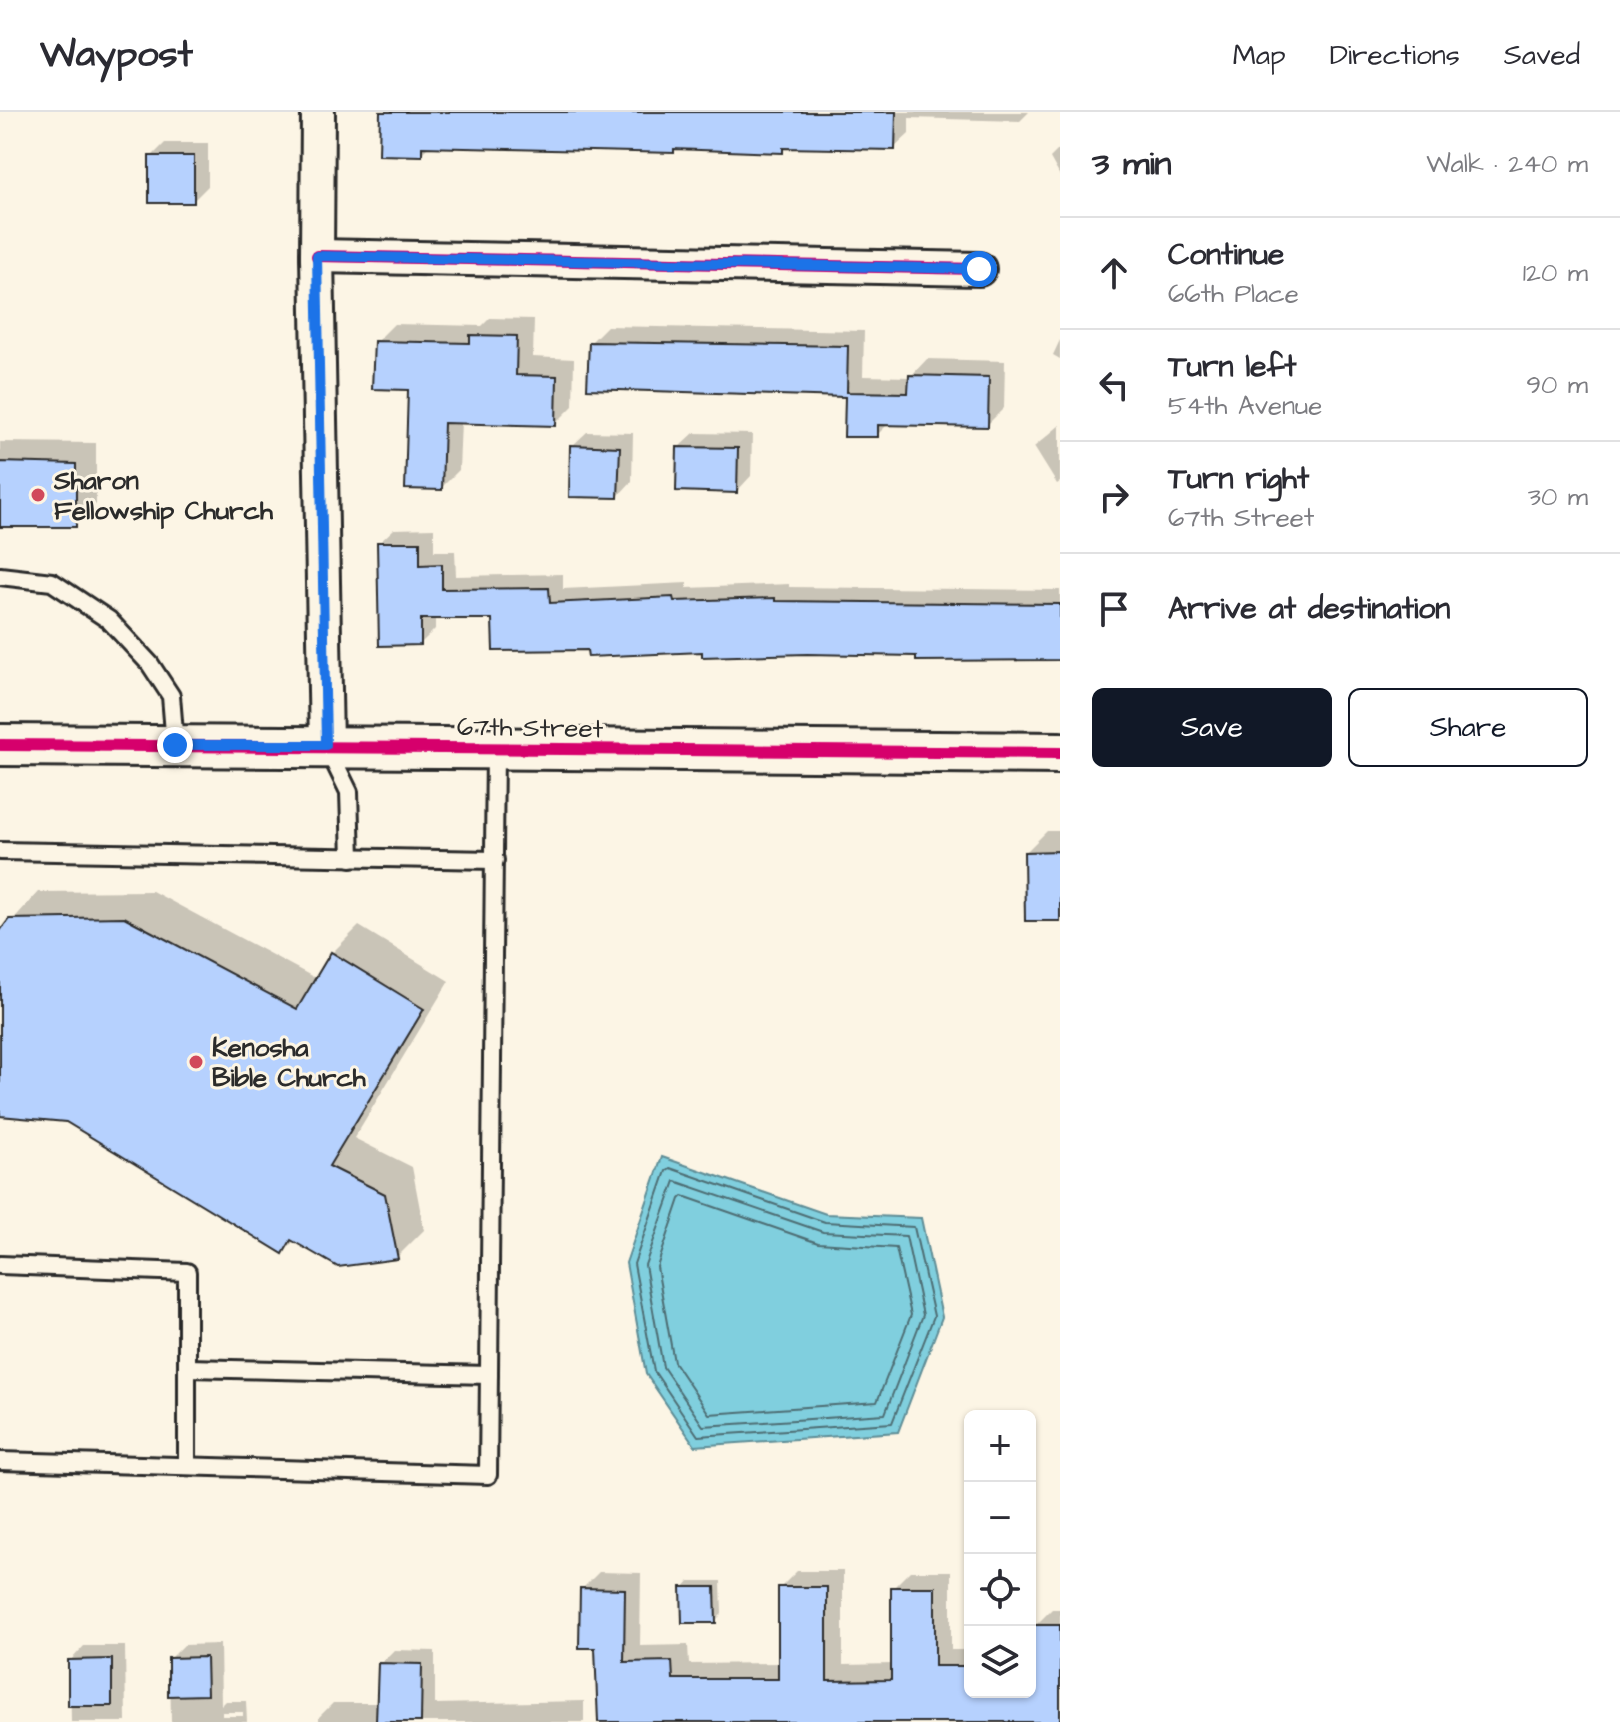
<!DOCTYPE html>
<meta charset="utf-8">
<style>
body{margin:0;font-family:"Architects Daughter",sans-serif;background:#f2f2f3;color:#2b2b33}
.controls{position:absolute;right:24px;bottom:24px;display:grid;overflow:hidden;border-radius:12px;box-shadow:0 2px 6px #0004}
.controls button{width:72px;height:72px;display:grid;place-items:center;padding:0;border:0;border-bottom:2px solid #e1e1e2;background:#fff;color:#2b2b33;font:40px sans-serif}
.stop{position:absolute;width:24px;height:24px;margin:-18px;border:6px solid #1a73e8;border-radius:50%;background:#fff}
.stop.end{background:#1a73e8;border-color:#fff;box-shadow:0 2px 8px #0008}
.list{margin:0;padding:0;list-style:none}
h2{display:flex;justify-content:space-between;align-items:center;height:104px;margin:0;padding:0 32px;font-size:34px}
h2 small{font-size:26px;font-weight:400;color:#7c7c81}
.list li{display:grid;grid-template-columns:52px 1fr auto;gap:24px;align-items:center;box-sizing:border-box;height:112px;padding:0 32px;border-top:2px solid #e1e1e2}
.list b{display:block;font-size:30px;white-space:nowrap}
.list p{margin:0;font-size:26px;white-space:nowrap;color:#7c7c81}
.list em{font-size:26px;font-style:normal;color:#7c7c81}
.actions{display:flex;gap:16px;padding:24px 32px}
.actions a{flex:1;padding:18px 0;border:2px solid #111827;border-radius:12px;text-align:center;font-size:28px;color:#111827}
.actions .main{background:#111827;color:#fff}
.icon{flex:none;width:44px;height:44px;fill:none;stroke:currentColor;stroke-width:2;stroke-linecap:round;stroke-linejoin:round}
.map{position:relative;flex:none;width:1060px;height:1610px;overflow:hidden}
header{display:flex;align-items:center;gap:48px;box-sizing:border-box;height:112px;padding:0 40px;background:#fff;border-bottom:2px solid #e1e1e2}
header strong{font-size:38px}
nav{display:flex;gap:44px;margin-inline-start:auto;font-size:28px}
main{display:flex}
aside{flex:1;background:#fff}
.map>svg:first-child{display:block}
.water{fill:#80cfde;stroke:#5e8d96;stroke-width:2}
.shadow{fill:#0003;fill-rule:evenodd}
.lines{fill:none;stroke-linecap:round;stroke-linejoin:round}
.shore{stroke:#4d6d73;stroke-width:2}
.building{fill:#b6d1fe;stroke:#2b2b2b;stroke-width:2}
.service-casing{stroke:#2b2b2b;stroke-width:22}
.minor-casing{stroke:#2b2b2b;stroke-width:38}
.tertiary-casing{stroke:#2b2b2b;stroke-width:46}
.service{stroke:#fcf5e5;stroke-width:16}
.minor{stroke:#fcf5e5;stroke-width:32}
.tertiary{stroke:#fcf5e5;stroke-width:40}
.cycleway-casing{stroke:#fcf5e5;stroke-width:17}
.cycleway{stroke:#d6006c;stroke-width:12}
.route{stroke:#1a73e8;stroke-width:10}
.poi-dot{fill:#d1495b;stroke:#fcf5e5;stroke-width:3}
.labels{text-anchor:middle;stroke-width:6;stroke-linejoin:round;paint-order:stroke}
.poi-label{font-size:26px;font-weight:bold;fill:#2b2b2b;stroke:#fcf5e5;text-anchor:start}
.street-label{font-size:26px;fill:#2b2b2b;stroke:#fcf5e5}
</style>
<header>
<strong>Waypost</strong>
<nav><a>Map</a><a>Directions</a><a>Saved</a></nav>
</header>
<main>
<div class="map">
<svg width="1060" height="1610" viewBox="0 0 1060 1610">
<rect width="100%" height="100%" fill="#fcf5e5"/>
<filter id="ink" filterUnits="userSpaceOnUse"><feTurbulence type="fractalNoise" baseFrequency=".0125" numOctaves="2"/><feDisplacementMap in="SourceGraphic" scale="16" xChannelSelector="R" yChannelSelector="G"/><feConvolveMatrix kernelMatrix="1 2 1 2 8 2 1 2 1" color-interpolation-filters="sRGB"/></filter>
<g filter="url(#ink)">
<path class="water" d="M662,1045l164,57 95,4 21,99 -44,115 -203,14 -49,-72 -20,-111z"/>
<g class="shadow">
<path d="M382,0h647l-9,9 -111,-3v16l-15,14 -107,-2 -5,4 -106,-3 -3,3 -243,-5 -9,9z"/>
<path d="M165,31h43v43l-15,15 -42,-44z"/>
<path d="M1060,36v28l-10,-18z"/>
<path d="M490,206l44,1 -1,38 41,2 -1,47 -18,18 -94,-3 -2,49 -18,18 -31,-100 -34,-46 18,-18 88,2z"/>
<path d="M607,214l257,5 -1,45 47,1 17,-18 78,2 -1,47 -17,17 -98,-2 -12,12 -29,-40 -257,-53z"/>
<path d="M1060,228v19l-7,-4z"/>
<path d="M1060,313v57l-3,2 -23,-37z"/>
<path d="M587,320l46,1 -1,48 -14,15 -46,-50z"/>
<path d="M694,321l58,1 -1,42 -14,15 -58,-44z"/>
<path d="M0,330l96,1v61l-21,21 -75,-1z"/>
<path d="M434,416v23h21l1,25 107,-2v15l124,-6v5l102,-4v3l271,3v68l-471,-10 -95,-31h-59v12l-14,14 -42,-100 15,-14z"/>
<path d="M1047,719h13v88l-34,-67z"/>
<path d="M152,779l165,88 15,-26 27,-27 90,55 -95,157 58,29 12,63 -27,27 -102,-17 -12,12 -216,-132 -67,-6v-180l38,-42z"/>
<path d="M797,1459h46v94l50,-1v-76l17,-17h41v79h19v42h60v-49l5,-5v-12l17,-17h8v113h-460l-3,-76 -15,-57 17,-17 42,1 -1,73 48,-1 1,19 91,-1v-75z"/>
<path d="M689,1469h32l1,33 -7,7 -32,-33z"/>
<path d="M220,1532l1,61 4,-4h21l1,21h-76l-1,-63 14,-14zM222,1600h21v4h-21z"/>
<path d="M84,1534h41l1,76h-55l-1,-61z"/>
<path d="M394,1538l41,1v53l149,-3v21h-265v-5l14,-14h46l1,-39z"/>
</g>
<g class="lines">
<g class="shore">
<path d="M670,1056l155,54 89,5 20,89 -42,107 -194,13 -44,-65 -20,-107 32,-93z"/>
<path d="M675,1069l148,51 83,4 17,79 -38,99 -182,12 -40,-59 -18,-102z"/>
<path d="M683,1084l135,47 78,5 15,67 -34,87 -168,12 -35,-52 -17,-95 23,-68z"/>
</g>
</g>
<g class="building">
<path d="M380,0h516l-1,38 -112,-2v5l-109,-4v4l-252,-6v9l-43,-1z"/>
<rect x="149" y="44" width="45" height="47"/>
<path d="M470,223l47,1 -1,39 41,1 -1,50 -112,-3 -2,67 -37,-1 3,-99 -36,-1 2,-48 96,2z"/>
<path d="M589,230l259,4 -1,46 61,1 1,-18 80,2 -1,50 -110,-2v12h-34l1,-40 -258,-8z"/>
<path d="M570,333l50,2 -2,51 -49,-1z"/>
<path d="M677,335l61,1 -1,45 -61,-2z"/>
<path d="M0,350l76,2v63h-76z"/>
<path d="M377,430h43v23l22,-1v25l107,-1 1,15 123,-6 1,4 101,-3v3l285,3v56l-144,1v-5l-109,-2 -105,3v-5l-114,5 -1,-7 -94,1 -1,-32h-71v26l-42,1z"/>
<path d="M1060,739v70h-35l-1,-69z"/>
<path d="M124,805l173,92 34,-57 93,57 -95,157 56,28 13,65 -60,8 -47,-27 -8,14 -217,-132 -66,-6v-185l9,-12z"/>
<path d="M681,1475h34l1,36h-34z"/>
<path d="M778,1475h49v94l64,-1v-93h44v79h35v26h60l3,-67h27v97h-462l-3,-74h-16l1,-60 45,1 -1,73 48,-1 1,18h105z"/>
<path d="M206,1545l1,38 -39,1v-38z"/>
<path d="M112,1547v47h-44v-46z"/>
<path d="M378,1551l44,1 -1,58h-45z"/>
</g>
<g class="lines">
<defs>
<g id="service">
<path d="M0,464l52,6 57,38 41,44 21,32 4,49"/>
<path d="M327,635l22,45 2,66"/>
<path d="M0,739l495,9"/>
<path d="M0,1153l187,7v194"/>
<path d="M187,1256l302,7"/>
<path d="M0,1349l488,14 7,-725"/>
</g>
<g id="minor">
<path d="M318,0l-1,144 9,489"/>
<path d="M317,144l662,13"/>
</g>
<path id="tertiary" d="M0,633c353,1 707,6 1060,8"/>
</defs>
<use href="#service" class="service-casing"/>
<use href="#minor" class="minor-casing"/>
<use href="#tertiary" class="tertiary-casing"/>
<use href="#service" class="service"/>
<use href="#minor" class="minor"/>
<use href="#tertiary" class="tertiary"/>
<defs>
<g id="cycleway">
<path d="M317,144l662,13"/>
<path d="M0,633c353,1 707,6 1060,8"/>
</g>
</defs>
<use href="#cycleway" class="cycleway-casing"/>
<use href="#cycleway" class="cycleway"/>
</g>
</g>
<g class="lines" filter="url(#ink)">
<path class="route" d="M175,633h151l-9,-489 662,13"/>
</g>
<g class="poi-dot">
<circle cx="38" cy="383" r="8"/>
<circle cx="196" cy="950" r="8"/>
</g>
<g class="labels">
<g class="poi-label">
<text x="54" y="377">Sharon<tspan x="54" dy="30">Fellowship Church</tspan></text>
<text x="212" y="944">Kenosha<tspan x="212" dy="30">Bible Church</tspan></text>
</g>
<g class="street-label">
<text transform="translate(530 615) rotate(1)" y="9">67th Street</text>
</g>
</g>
</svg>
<div class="controls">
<button>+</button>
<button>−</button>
<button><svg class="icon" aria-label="locate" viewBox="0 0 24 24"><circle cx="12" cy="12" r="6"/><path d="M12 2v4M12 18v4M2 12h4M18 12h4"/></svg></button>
<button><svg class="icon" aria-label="layers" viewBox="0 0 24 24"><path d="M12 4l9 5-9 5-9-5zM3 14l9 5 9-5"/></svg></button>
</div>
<div class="stop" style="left:979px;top:157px"></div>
<div class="stop end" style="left:175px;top:633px"></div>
</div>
<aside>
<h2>3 min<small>Walk · 240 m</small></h2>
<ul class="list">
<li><svg class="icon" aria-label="ahead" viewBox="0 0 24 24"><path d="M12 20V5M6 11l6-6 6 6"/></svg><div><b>Continue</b><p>66th Place</p></div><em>120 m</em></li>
<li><svg class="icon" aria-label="left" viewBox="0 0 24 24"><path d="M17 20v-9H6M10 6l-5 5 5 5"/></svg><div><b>Turn left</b><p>54th Avenue</p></div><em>90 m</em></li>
<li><svg class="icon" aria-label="right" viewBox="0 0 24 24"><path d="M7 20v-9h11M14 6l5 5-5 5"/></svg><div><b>Turn right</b><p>67th Street</p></div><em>30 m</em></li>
<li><svg class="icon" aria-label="arrive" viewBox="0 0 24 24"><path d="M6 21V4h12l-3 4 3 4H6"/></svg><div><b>Arrive at destination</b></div></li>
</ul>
<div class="actions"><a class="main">Save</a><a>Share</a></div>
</aside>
</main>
